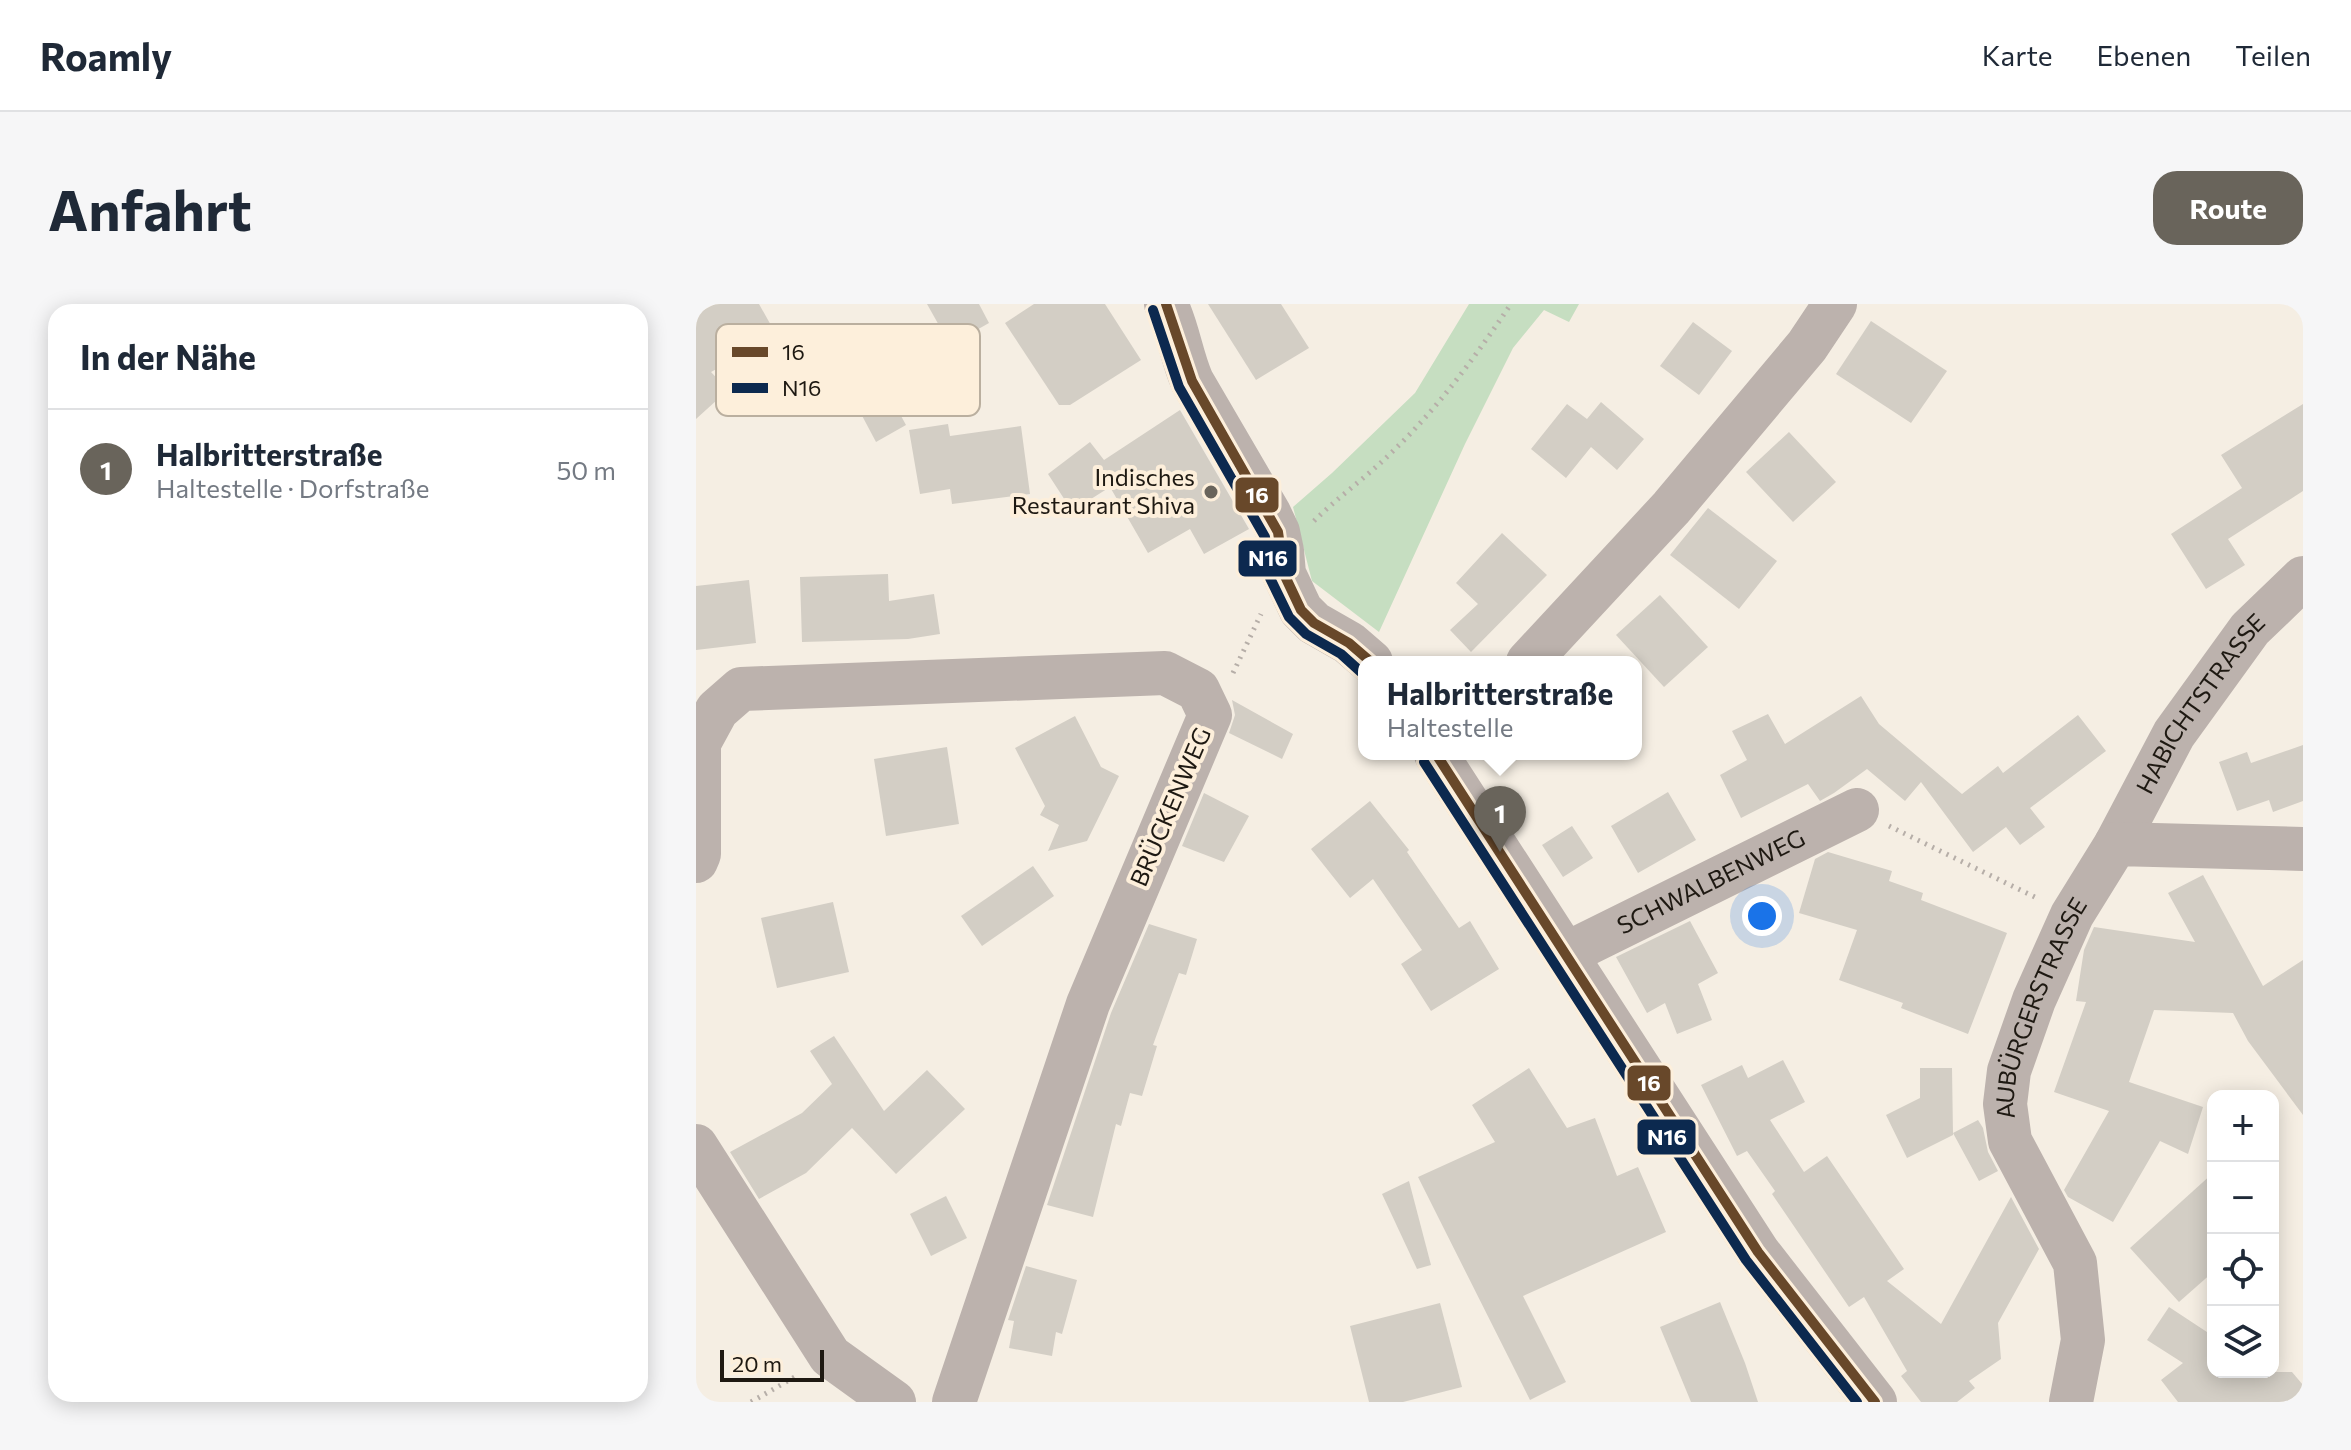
<!DOCTYPE html>
<html lang="de">
<meta charset="utf-8">
<style>
body{margin:0;font-family:Commissioner,sans-serif;background:#f6f6f7;color:#1f2937}
.controls{position:absolute;right:24px;bottom:24px;display:grid;overflow:hidden;border-radius:16px;box-shadow:0 4px 20px #0003}
.controls button{width:72px;height:72px;display:grid;place-items:center;padding:0;border:0;border-bottom:2px solid #e0e1e3;background:#fff;color:#1f2937;font:40px sans-serif}
.scale{position:absolute;left:24px;bottom:20px;width:104px;box-sizing:border-box;padding-left:8px;border:4px solid #1e1912;border-top:0;font-size:22px;line-height:28px;white-space:nowrap;color:#1e1912;-webkit-text-stroke:6px #fdefdb;paint-order:stroke}
.you{position:absolute;left:1066px;top:612px;width:28px;height:28px;margin:-20px;border:6px solid #fff;border-radius:50%;background:#1a73e8;box-shadow:0 0 0 12px #1a73e833}
.badge{display:grid;place-items:center;width:52px;height:52px;border-radius:50%;background:#69645b;color:#fff;font-size:26px;font-weight:700}
.pin{position:absolute;translate:-50% -66px;filter:drop-shadow(0 2px 4px #0008)}
.pin::after{content:'';position:absolute;top:42px;width:28px;height:24px;background:inherit;clip-path:polygon(0 0,100% 0,50% 100%)}
.popup{position:absolute;left:662px;top:352px;width:284px;height:104px;box-sizing:border-box;display:grid;place-content:center;border-radius:16px;background:#fff;filter:drop-shadow(0 2px 6px #0005);font-size:26px;white-space:nowrap;color:#747a83}
.popup b{font-size:30px;color:#1f2937}
.popup::after{content:'';position:absolute;left:50%;top:100%;margin-left:-16px;border:16px solid transparent;border-top-color:#fff}
.list{margin:0;padding:0;list-style:none}
h2{display:flex;justify-content:space-between;align-items:center;height:104px;margin:0;padding:0 32px;font-size:34px}
h2 small{font-size:26px;font-weight:400;color:#747a83}
.list li{display:grid;grid-template-columns:52px 1fr auto;gap:24px;align-items:center;box-sizing:border-box;height:120px;padding:0 32px;border-top:2px solid #e0e1e3}
.list b{display:block;font-size:30px;white-space:nowrap}
.list p{margin:0;font-size:26px;white-space:nowrap;color:#747a83}
.list em{font-size:26px;font-style:normal;color:#747a83}
.icon{flex:none;width:44px;height:44px;fill:none;stroke:currentColor;stroke-width:2;stroke-linecap:round;stroke-linejoin:round}
.map{position:relative;flex:none;width:1607px;height:1098px;overflow:hidden;border-radius:24px}
header{display:flex;align-items:center;gap:48px;box-sizing:border-box;height:112px;padding:0 40px;background:#fff;border-bottom:2px solid #e0e1e3}
header strong{font-size:38px}
nav{display:flex;gap:44px;margin-inline-start:auto;font-size:28px}
.intro{display:flex;align-items:center;justify-content:space-between;box-sizing:border-box;height:192px;padding:0 48px}
h1{margin:0;font-size:56px}
.button{padding:20px 36px;border-radius:24px;background:#69645b;color:#fff;font-size:28px;font-weight:700}
main{display:flex;gap:48px;padding:0 48px}
aside{flex:1;background:#fff;border-radius:24px;box-shadow:0 4px 20px #0003}
.map>svg:first-child{display:block}
.green{fill:#c6dec1}
.building{fill:#d3cec5}
.lines{fill:none;stroke-linecap:round;stroke-linejoin:round}
.path{stroke:#b6aea8;stroke-width:5;stroke-dasharray:2 6;stroke-linecap:butt}
.minor{stroke:#bcb2ad;stroke-width:44}
.bus-1-casing{stroke:#fdefdb;stroke-width:16}
.bus-2-casing{stroke:#fdefdb;stroke-width:16}
.bus-1{stroke:#68482a;stroke-width:10}
.bus-2{stroke:#0c294f;stroke-width:10}
.poi-dot{fill:#69645b;stroke:#fdefdb;stroke-width:3}
.labels{text-anchor:middle;stroke-width:8;stroke-linejoin:round;paint-order:stroke}
.poi-label{font-size:24px;fill:#1e1912;stroke:#fdefdb;text-anchor:end}
.street-label{font-size:24px;fill:#1e1912;stroke:#fdefdb}
.key{fill:#fdefdb;stroke:#baaf9f;stroke-width:2}
.key-label{font-size:22px;fill:#1e1912}
.line-badge{stroke:#fdefdb;stroke-width:3}
.badge-label{font-size:22px;text-anchor:middle;font-weight:bold;fill:#fff}
</style>
<header>
<strong>Roamly</strong>
<nav><a>Karte</a><a>Ebenen</a><a>Teilen</a></nav>
</header>
<div class="intro"><h1>Anfahrt</h1><a class="button">Route</a></div>
<main>
<aside>
<h2>In der Nähe<small></small></h2>
<ul class="list">
<li><span class="badge">1</span><div><b>Halbritterstraße</b><p>Haltestelle · Dorfstraße</p></div><em>50 m</em></li>
</ul>
</aside>
<div class="map">
<svg width="1607" height="1098" viewBox="0 0 1607 1098">
<rect width="100%" height="100%" fill="#f5eee3"/>
<path class="green" d="M773,0h110l-10,18 -25,-12 -31,38 -48,96 -86,188 -67,-51 -19,-74 39,-34 83,-80z"/>
<g class="building">
<path d="M19,0h44l18,32 -66,36 17,18 -32,29v-105z"/>
<path d="M231,0h52l10,19 -39,22z"/>
<path d="M338,0h71l36,56 -71,45h-11l-54,-82z"/>
<path d="M512,0h73l28,44 -53,32z"/>
<path d="M1175,17l76,50 -36,52 -75,-49z"/>
<path d="M997,18l39,29 -33,44 -39,-29z"/>
<path d="M107,37l18,35 -29,16 -19,-35z"/>
<path d="M193,90l17,31 -30,17 -17,-32z"/>
<path d="M905,98l43,37 -27,31 -26,-23 -25,31 -35,-29 36,-45 20,15z"/>
<path d="M1607,100v87l-75,48 17,26 -39,24 -35,-55 71,-46 -21,-33z"/>
<path d="M484,106l69,119 -45,25 -14,-25 -42,24 -38,-66 -38,24 -24,-37 42,-32 14,18z"/>
<path d="M252,120l2,12 71,-10 9,68 -78,10 -2,-15 -30,5 -11,-64z"/>
<path d="M1093,128l47,50 -43,40 -47,-50z"/>
<path d="M1012,204l69,53 -38,48 -69,-54z"/>
<path d="M806,229l45,42 -76,77 -21,-22 28,-26 -22,-21z"/>
<path d="M192,270l1,27 45,-7 6,40 -32,5 -106,3 -2,-65z"/>
<path d="M53,276l7,63 -60,7v-64z"/>
<path d="M964,291l48,52 -44,40 -48,-52z"/>
<path d="M1165,392l18,28 83,70 36,-28 5,7 75,-58 28,36 -76,57 15,19 -25,18 -14,-18 -33,25 -52,-70 -16,19 -38,-32 -33,24 -14,8 -12,-17 -67,34 -21,-43 27,-15 -15,-29 36,-17 17,30z"/>
<path d="M536,396l61,34 -11,25 -53,-26 6,-18z"/>
<path d="M379,412l26,51 18,9 -32,65 -39,10 11,-26 -19,-10 5,-9 -30,-58z"/>
<path d="M1607,441v56l-30,11 -4,-12 -32,11 -18,-49 28,-10 4,11z"/>
<path d="M251,443l12,77 -73,12 -12,-77z"/>
<path d="M972,488l28,48 -58,33 -27,-47z"/>
<path d="M508,489l45,23 -25,46 -42,-16z"/>
<path d="M674,497l39,49 -2,2 52,76 11,-7 29,48 -68,42 -30,-47 21,-14 -49,-71 -23,19 -39,-49z"/>
<path d="M876,522l21,32 -30,19 -21,-32z"/>
<path d="M1132,548l64,19 -3,10 34,12 -2,7 86,33 -39,101 -67,-26 2,-5 -64,-23 18,-50 -58,-17 16,-54z"/>
<path d="M337,562l21,30 -72,50 -21,-30z"/>
<path d="M1507,571l60,111 40,-26v155l-55,-74 -15,-28 -79,-3 -25,72 74,25 -15,47 -28,-13 -47,81 -45,-25 -4,-7 45,-79 -55,-19 32,-90 -10,-1 8,-51 10,-23 101,15 -27,-49z"/>
<path d="M137,598l16,70 -72,16 -16,-70z"/>
<path d="M994,617l28,52 -20,11 14,36 -35,14 -12,-31 -18,10 -31,-56z"/>
<path d="M453,620l48,15 -11,36 -7,-2 -26,72 4,1 -15,50 -12,-3 -9,33 -5,-2 -23,93 -46,-12 64,-192z"/>
<path d="M138,732l50,75 43,-41 38,39 -69,65 -44,-46 -46,45 -47,26 -29,-47 72,-39 30,-29 -22,-33z"/>
<path d="M1087,756l22,42 -35,18 34,52 23,-16 77,113 -17,12 54,43 70,-127 28,52 -41,74 3,36 -32,22 6,7 -18,14h-36l-20,-26 6,-5 -43,-74 -15,10 -77,-113 3,-3 -28,-40 -10,5 -36,-71 41,-20 6,13z"/>
<path d="M833,764l38,60 28,-10 22,58 21,-9 28,65 -143,64 43,86 -36,18 -112,-223 77,-35 -23,-37z"/>
<path d="M1224,764h32l1,67 -46,23 -21,-43 34,-17z"/>
<path d="M1282,816l5,8 5,24 10,19 -19,10 -26,-48z"/>
<path d="M1517,869v99l-34,30 -49,-54z"/>
<path d="M713,877l22,84 -14,4 -35,-75z"/>
<path d="M250,892l21,42 -36,18 -21,-42z"/>
<path d="M330,962l51,14 -15,54 -6,-2 -4,24 -43,-8 5,-27 -6,-1z"/>
<path d="M1024,998l25,61 13,39h-67l-31,-75z"/>
<path d="M744,999l22,84 -59,15h-34l-19,-76z"/>
<path d="M1473,1003l44,29v36h79l11,13v7l-12,10h-113l-17,-22 22,-17 -36,-23z"/>
</g>
<g class="lines">
<g class="path">
<path d="M618,217c24,-24 53,-44 78,-69 46,-44 83,-95 119,-148"/>
<path d="M537,369l28,-59"/>
<path d="M1193,522l150,73"/>
<path d="M55,1098l47,-27"/>
</g>
<g class="minor">
<path d="M470,0c12,24 15,52 26,77l77,132 9,19 4,19 2,23 17,36 13,13 35,20 22,19"/>
<path d="M832,358l143,-154 136,-162 28,-42"/>
<path d="M740,450l322,498 117,150"/>
<path id="s1" d="M1420,540l58,-110 76,-105 53,-51"/>
<path d="M0,557l3,-7v-111l18,-33 24,-21 424,-16 33,17 12,25 -122,289 -134,398"/>
<path id="s2" d="M870,650l291,-144"/>
<path d="M0,842l134,210 64,46"/>
<path id="s3" d="M1375,1098l12,-62 -8,-77 -65,-122 -5,-37 4,-33 25,-71 38,-85 44,-71 187,5"/>
</g>
<defs>
<g id="bus-1">
<path d="M470,0l26,77 86,151 6,42 17,36 13,13 35,20 22,19"/>
<path d="M740,450l322,498 117,150"/>
</g>
<g id="bus-2">
<path d="M457,6l26,77 86,150 5,41 19,39 17,17 35,20 21,19"/>
<path d="M728,458l322,498 111,142"/>
</g>
</defs>
<use href="#bus-1" class="bus-1-casing"/>
<use href="#bus-2" class="bus-2-casing"/>
<use href="#bus-1" class="bus-1"/>
<use href="#bus-2" class="bus-2"/>
</g>
<circle class="poi-dot" cx="515" cy="188" r="8"/>
<g class="labels">
<g class="poi-label">
<text x="499" y="182">Indisches<tspan x="499" dy="28">Restaurant Shiva</tspan></text>
</g>
<g class="street-label">
<text dy="8" stroke="none"><textPath href="#s1" startOffset="164">HABICHTSTRASSE</textPath></text>
<text transform="translate(475 503) rotate(-67)" y="8">BRÜCKENWEG</text>
<text dy="8" stroke="none"><textPath href="#s2" startOffset="162">SCHWALBENWEG</textPath></text>
<text dy="8" stroke="none"><textPath href="#s3" startOffset="418">AUBÜRGERSTRASSE</textPath></text>
</g>
</g>
<rect x="20" y="20" width="264" height="92" rx="12" class="key"/>
<rect x="36" y="43" width="36" height="10" fill="#68482a"/>
<rect x="36" y="79" width="36" height="10" fill="#0c294f"/>
<g class="key-label">
<text x="86" y="56">16</text>
<text x="86" y="92">N16</text>
</g>
<g class="line-badge">
<rect x="538" y="172" width="46" height="38" rx="8" fill="#68482a"/>
<rect x="541" y="235" width="61" height="39" rx="8" fill="#0c294f"/>
<rect x="930" y="760" width="46" height="38" rx="8" fill="#68482a"/>
<rect x="940" y="814" width="61" height="38" rx="8" fill="#0c294f"/>
</g>
<g class="badge-label">
<text x="561" y="199">16</text>
<text x="572" y="262">N16</text>
<text x="953" y="787">16</text>
<text x="971" y="841">N16</text>
</g>
</svg>
<div class="controls">
<button>+</button>
<button>−</button>
<button><svg class="icon" aria-label="locate" viewBox="0 0 24 24"><circle cx="12" cy="12" r="6"/><path d="M12 2v4M12 18v4M2 12h4M18 12h4"/></svg></button>
<button><svg class="icon" aria-label="layers" viewBox="0 0 24 24"><path d="M12 4l9 5-9 5-9-5zM3 14l9 5 9-5"/></svg></button>
</div>
<div class="scale">20 m</div>
<div class="you"></div>
<div class="pin badge" style="left:804px;top:548px">1</div>
<div class="popup"><b>Halbritterstraße</b>Haltestelle</div>
</div>
</main>
